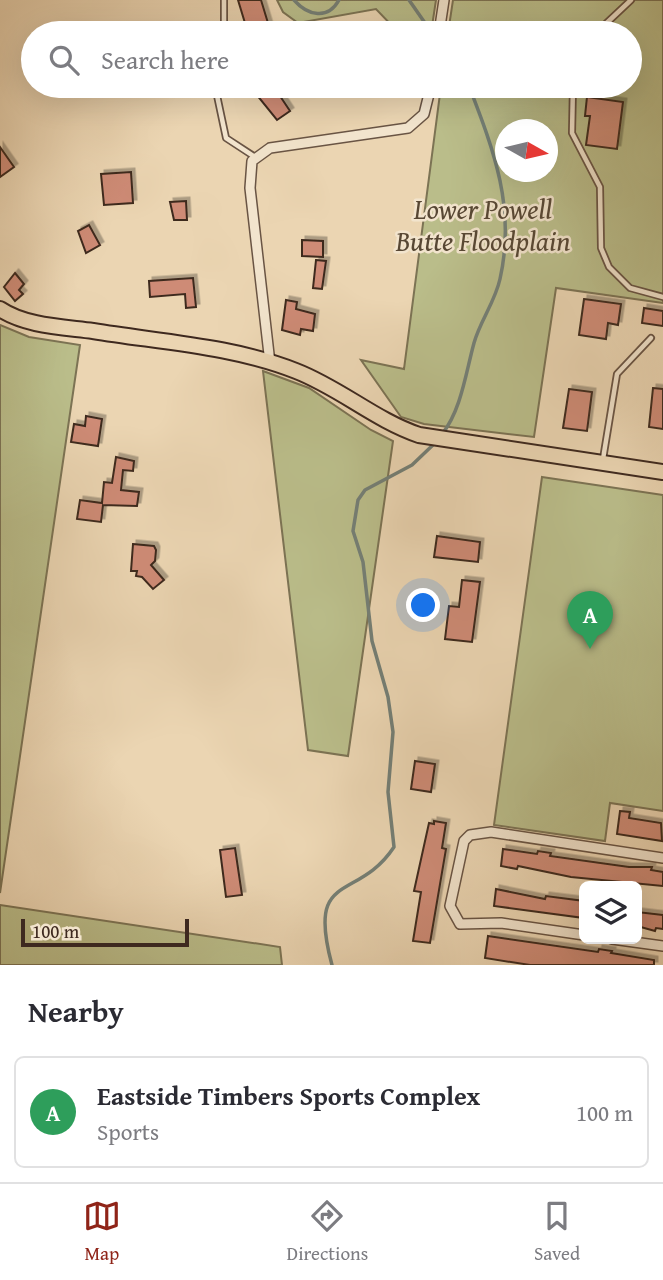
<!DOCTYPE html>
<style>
body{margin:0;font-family:"Gentium Book Plus",serif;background:#f2f2f3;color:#2b2b33}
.controls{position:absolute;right:21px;bottom:21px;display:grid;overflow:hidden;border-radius:10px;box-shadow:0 7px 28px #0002}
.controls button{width:63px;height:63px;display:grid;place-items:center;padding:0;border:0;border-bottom:2px solid #e1e1e2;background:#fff;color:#2b2b33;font:35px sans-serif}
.compass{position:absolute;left:495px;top:119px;width:63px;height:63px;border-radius:50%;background:#fff;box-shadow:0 7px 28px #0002;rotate:98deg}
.scale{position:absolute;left:21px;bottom:18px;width:168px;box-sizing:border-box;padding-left:7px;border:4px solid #3e291f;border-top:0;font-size:19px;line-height:24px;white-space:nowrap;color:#3e291f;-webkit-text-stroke:5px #f2e4cd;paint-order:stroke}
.you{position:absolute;left:424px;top:606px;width:24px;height:24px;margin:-18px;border:5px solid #fff;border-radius:50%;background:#1a73e8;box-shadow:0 0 0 10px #1a73e833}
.badge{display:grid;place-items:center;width:46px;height:46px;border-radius:50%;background:#8f2418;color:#fff;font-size:23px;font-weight:700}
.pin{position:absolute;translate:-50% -58px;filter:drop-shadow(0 2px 4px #0008)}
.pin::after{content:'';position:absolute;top:37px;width:24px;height:21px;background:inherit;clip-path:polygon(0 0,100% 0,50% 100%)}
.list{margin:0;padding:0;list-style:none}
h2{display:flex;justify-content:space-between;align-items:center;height:91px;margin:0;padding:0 28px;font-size:30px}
h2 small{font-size:23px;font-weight:400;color:#7c7c81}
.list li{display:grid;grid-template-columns:46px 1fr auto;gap:21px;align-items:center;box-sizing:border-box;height:112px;margin:0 14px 14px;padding:0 14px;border:2px solid #e1e1e2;border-radius:10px}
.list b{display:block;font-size:26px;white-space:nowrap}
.list p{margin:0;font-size:23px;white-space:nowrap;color:#7c7c81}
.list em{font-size:23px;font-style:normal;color:#7c7c81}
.icon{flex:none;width:38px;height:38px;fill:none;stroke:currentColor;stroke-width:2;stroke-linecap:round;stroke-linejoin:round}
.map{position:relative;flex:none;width:663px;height:965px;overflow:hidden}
.search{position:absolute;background:#fff;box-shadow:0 7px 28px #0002;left:21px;right:21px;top:21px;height:77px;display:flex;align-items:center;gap:18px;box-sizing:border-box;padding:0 24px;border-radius:38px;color:#7c7c81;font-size:26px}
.sheet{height:217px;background:#fff}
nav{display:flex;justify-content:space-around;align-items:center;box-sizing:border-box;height:98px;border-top:2px solid #e1e1e2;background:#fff;font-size:19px;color:#7c7c81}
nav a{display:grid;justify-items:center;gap:4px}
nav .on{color:#8f2418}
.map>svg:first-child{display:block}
.green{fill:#babd8a;stroke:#7c7354;stroke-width:2;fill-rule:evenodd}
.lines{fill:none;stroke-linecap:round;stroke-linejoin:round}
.stream{stroke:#747f76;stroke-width:3.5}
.building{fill:#ce8b76;stroke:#3e291f;stroke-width:2;filter:url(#shadow)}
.lane-casing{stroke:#695444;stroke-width:8}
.street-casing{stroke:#695444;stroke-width:12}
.primary-casing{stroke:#3e291f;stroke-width:18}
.lane{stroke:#f2e4cd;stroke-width:4.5}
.street{stroke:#f2e4cd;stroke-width:9}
.primary{stroke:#ebd5b2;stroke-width:14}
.labels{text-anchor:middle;stroke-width:5;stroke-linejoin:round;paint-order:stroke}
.park-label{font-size:28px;font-style:italic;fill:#574734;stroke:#f2e4cd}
</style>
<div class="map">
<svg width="663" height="965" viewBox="0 0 663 965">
<defs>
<filter id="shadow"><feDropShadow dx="3.5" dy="-3.5" stdDeviation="0" flood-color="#0004"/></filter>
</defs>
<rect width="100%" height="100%" fill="#ebd5b2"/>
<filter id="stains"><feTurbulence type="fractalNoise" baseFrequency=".00286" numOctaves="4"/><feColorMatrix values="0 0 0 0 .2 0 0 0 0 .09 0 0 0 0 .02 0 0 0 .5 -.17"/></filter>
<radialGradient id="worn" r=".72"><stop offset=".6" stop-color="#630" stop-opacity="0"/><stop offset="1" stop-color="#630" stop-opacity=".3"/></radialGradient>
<g class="green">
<path d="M277,0h159l-5,33h-32l-23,-24 -78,14 -15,-11z"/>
<path d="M453,0h210v303l-107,-15 -22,149 -110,-13 -23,-7 -40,-57 43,9 37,-283h189v-53h-182zM505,130h43v42h-43z"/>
<path d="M0,325l29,12 51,8 -80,548z"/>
<path d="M263,371l46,17 62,42 22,11 -45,315 -40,-6z"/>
<path d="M542,477l121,18v316l-53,-8 -5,38 -111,-16z"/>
<path d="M0,905l280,42 2,18h-282z"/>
</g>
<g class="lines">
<g class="stream">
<path d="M294,0c14,16 34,20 45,0"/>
<path d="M409,0l23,33"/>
<path d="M442,434c19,-23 24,-62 32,-91 6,-22 21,-41 26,-64 16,-71 -6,-128 -31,-193"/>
<path d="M332,965c-26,-96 25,-62 62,-118l-6,-55 5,-60 -5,-35 -16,-56 -9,-79 -10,-31 5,-31 7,-10 47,-25 23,-22"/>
</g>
</g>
<g class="building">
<path d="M238,0h23l10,33h-23z"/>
<path d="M268,86h13l4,6 -5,4 10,15 -13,9 -21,-26z"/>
<path d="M587,97l36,5 -6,47 -31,-4 4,-29h-5z"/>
<path d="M0,147l14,20 -14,10z"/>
<path d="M131,172l2,31 -29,2 -3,-31z"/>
<path d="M186,201l1,19h-13l-4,-18z"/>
<path d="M89,225l11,20 -14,8 -8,-22z"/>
<path d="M302,240l21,1v16l-21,-1z"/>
<path d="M316,260l10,1 -4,28 -9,-1z"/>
<path d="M15,273l9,11 -5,6 4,4 -8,7 -11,-14z"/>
<path d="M193,278l3,29 -10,1 -1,-14 -35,3 -1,-16z"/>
<path d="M584,299l37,5 -3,21 -10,-2 -2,16 -27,-4z"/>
<path d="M286,300l11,2 -1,7 19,5 -2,17 -12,-2 -1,6 -18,-5z"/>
<path d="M644,308l19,3v15l-21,-3z"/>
<path d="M653,388l10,1v40l-14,-2z"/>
<path d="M569,389l23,3 -5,39 -24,-3z"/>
<path d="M86,416l16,3 -4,27 -27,-4 3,-18 11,2z"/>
<path d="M116,457l18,4 -1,10 -10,-1 -2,20 18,2 -2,14 -34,-1 -2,17 -24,-3 3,-19 22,3 2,-21 8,1z"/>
<path d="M437,536l43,6 -2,20 -44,-5z"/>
<path d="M133,544l21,2 2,4 -1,11 -4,4 13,15 -11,9 -11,-12 -6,-1 1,-5h-6z"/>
<path d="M462,580l18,2 -8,60 -27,-3 4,-33 10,1z"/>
<path d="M415,761l20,3 -4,28 -20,-3z"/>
<path d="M620,811l10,1 -1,6 32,5 1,18 -45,-7z"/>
<path d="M434,821l12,2 -4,25 4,1 -16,94 -17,-2 8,-49 -7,-1 15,-68 5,1z"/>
<path d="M235,848l7,47 -16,2 -6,-47z"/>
<path d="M503,849l34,5 1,-3 13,2 -1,3 79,11h23l-1,3 12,2v14l-92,-9 -53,-11 -1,3 -16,-3z"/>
<path d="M496,889l49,10 1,-3 38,5v17l-90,-12z"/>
<path d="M637,912l26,3v14l-7,-1 -1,3 -18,-5z"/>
<path d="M488,936l110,16 1,-3 13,2 -1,2 43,7v5h-124l-45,-7z"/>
</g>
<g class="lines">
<defs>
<g id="lane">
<path d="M224,0v33"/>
<path d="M596,33l35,-33"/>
<path d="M215,86l11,52 29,19"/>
<path d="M573,86l-1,47 28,54 1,61 8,19 21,21 33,9"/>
<path d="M603,459l14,-85 34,-36"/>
</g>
<g id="street">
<path d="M439,33l5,-33"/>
<path d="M270,363l-20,-175 2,-27 18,-13 138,-20 16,-14 7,-28"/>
<path d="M584,935l-83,-12 -41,1 -10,-18 14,-65 6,-6 21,-3 172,26"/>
<path d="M612,939l51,7"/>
</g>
<path id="primary" d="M0,309c25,17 63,18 93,22 67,11 140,15 203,40 44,17 79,49 123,64l244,37"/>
</defs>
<use href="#lane" class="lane-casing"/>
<use href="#street" class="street-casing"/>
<use href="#primary" class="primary-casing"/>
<use href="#lane" class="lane"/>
<use href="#street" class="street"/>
<use href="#primary" class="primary"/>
</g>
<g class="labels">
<g class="park-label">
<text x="483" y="219">Lower Powell<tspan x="483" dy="32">Butte Floodplain</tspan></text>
</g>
</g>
<rect width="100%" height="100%" filter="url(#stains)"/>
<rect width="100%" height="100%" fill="url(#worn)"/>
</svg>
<div class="controls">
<button><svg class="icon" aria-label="layers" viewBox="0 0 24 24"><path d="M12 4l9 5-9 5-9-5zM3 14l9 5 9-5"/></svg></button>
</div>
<svg class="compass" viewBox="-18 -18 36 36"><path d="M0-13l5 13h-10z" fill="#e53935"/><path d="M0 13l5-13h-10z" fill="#7c7c81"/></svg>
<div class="scale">100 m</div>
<div class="you"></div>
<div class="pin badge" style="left:590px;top:649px;background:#2e9e5b">A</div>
<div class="search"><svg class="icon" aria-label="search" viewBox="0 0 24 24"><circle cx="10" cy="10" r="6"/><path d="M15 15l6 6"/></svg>Search here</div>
</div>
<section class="sheet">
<h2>Nearby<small></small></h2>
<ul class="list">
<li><span class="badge" style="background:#2e9e5b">A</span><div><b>Eastside Timbers Sports Complex</b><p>Sports</p></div><em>100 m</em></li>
</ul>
</section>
<nav>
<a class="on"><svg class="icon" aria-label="map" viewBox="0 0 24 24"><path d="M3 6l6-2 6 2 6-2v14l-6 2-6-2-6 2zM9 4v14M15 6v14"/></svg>Map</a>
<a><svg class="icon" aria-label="directions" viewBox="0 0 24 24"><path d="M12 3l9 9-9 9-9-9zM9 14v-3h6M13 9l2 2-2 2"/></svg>Directions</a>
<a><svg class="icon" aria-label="saved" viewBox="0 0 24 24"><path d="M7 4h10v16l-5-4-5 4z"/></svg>Saved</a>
</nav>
